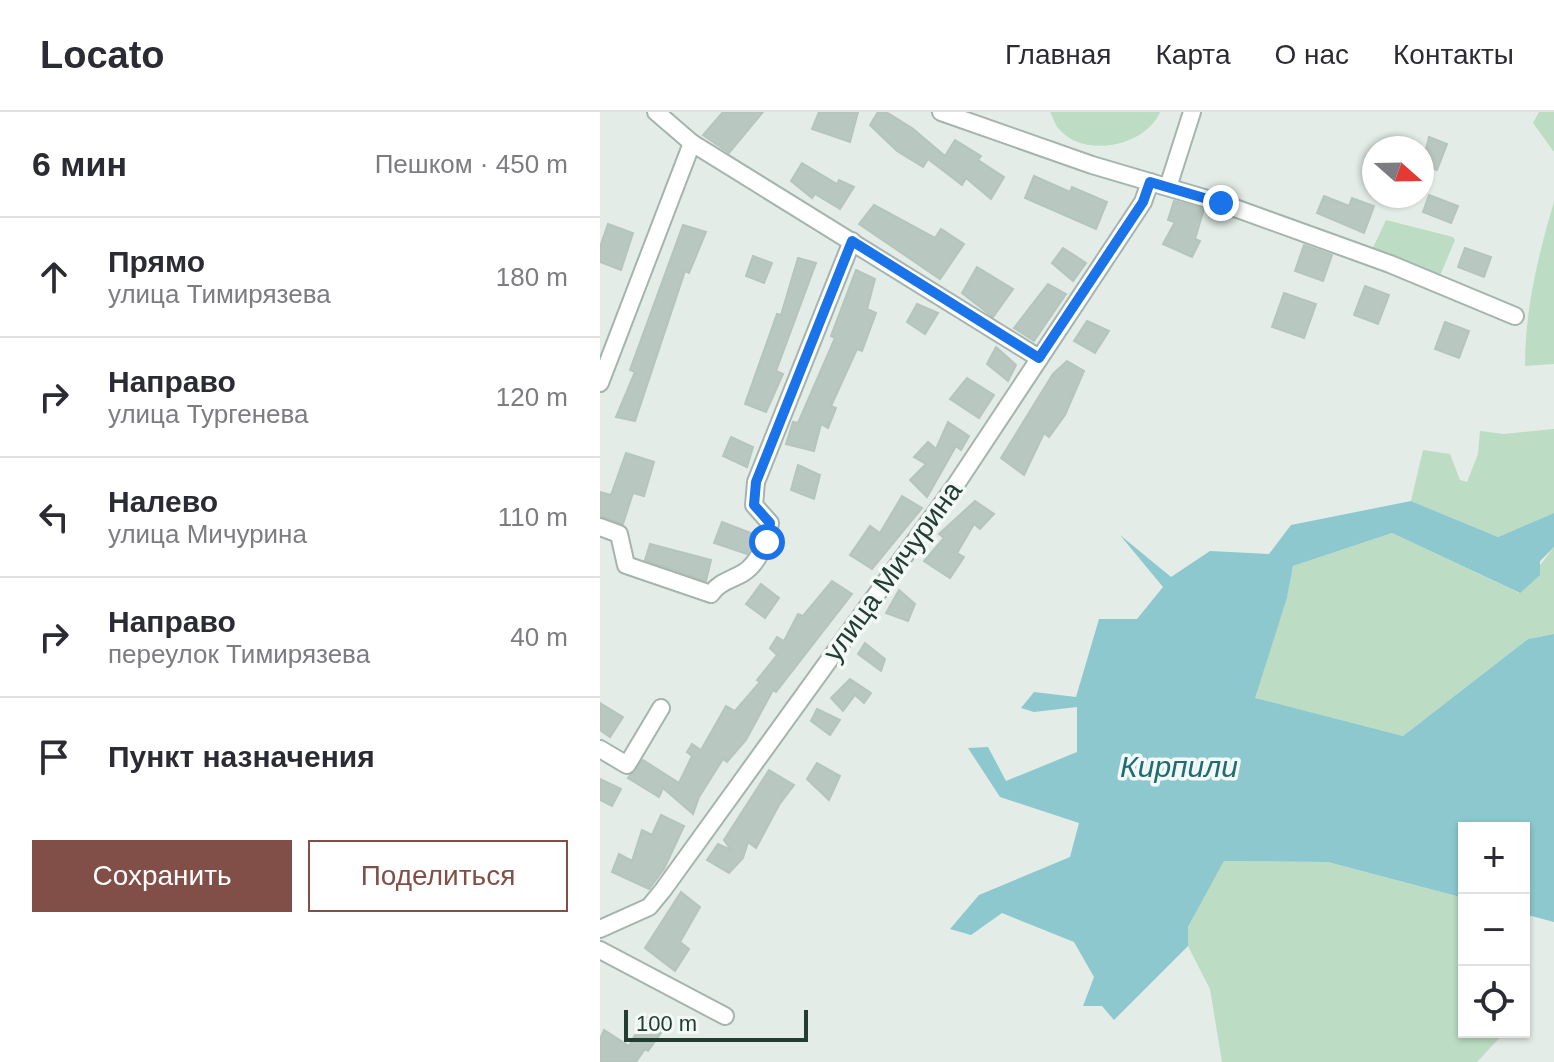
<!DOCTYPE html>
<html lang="ru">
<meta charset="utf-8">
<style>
body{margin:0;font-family:Helvetica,sans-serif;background:#f7f7f7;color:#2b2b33}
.controls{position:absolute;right:24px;bottom:24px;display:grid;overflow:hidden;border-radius:0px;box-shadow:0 2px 6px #0004}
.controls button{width:72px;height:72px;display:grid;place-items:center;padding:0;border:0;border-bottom:2px solid #e1e1e2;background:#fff;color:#2b2b33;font:40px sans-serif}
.compass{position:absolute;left:762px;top:24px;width:72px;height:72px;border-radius:50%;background:#fff;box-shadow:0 2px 6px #0004;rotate:110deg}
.scale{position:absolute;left:24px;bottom:20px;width:184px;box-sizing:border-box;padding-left:8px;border:4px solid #233d34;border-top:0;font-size:22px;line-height:28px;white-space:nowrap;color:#233d34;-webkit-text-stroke:6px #f3f9f6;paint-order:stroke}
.stop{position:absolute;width:24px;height:24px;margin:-18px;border:6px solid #1a73e8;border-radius:50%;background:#fff}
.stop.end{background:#1a73e8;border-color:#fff;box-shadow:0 2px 8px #0008}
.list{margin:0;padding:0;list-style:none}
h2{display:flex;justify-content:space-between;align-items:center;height:104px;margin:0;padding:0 32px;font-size:34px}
h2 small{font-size:26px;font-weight:400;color:#7c7c81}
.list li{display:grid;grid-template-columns:52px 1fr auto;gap:24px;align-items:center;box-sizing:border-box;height:120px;padding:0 32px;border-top:2px solid #e1e1e2}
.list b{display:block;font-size:30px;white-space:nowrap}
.list p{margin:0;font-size:26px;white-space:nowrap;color:#7c7c81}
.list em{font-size:26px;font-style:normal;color:#7c7c81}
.actions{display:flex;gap:16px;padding:24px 32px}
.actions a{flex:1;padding:18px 0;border:2px solid #824f48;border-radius:0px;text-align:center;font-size:28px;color:#824f48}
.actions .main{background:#824f48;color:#fff}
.icon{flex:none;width:44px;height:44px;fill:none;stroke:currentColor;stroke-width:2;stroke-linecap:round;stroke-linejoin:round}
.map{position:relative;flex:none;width:954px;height:950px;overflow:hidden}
header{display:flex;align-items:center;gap:48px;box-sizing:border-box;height:112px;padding:0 40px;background:#fff;border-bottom:2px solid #e1e1e2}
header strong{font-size:38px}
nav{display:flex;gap:44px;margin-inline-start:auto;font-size:28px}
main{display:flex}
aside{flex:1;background:#fff}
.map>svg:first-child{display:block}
.green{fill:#bcdcc3}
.water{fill:#8dc8cf}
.building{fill:#b8c7c0;stroke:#b5c5be;stroke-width:2}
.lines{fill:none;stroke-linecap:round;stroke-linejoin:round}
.minor-casing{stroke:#a6b4ae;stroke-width:20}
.minor{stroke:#fff;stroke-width:16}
.route{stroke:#1a73e8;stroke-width:10}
.labels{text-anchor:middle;stroke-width:7;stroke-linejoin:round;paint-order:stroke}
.street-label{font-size:28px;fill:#233d34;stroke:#f3f9f6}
.water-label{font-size:30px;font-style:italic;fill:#206c76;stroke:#f3f9f6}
</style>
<header>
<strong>Locato</strong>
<nav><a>Главная</a><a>Карта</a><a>О нас</a><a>Контакты</a></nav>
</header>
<main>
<aside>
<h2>6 мин<small>Пешком · 450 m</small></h2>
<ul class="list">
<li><svg class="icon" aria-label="ahead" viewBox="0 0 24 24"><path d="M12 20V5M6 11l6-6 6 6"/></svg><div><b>Прямо</b><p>улица Тимирязева</p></div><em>180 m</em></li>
<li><svg class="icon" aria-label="right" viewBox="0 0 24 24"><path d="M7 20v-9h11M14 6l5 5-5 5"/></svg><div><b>Направо</b><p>улица Тургенева</p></div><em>120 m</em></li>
<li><svg class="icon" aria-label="left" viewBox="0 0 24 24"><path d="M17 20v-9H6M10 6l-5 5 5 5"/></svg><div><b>Налево</b><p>улица Мичурина</p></div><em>110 m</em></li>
<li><svg class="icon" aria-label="right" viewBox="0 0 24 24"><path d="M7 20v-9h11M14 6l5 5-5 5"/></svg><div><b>Направо</b><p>переулок Тимирязева</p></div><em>40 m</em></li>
<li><svg class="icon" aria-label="arrive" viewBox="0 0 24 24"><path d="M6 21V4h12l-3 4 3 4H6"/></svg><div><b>Пункт назначения</b></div></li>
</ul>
<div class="actions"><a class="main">Сохранить</a><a>Поделиться</a></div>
</aside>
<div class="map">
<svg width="954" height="950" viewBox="0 0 954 950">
<rect width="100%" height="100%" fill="#e3ece7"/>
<g class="green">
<path d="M450,0h110c-14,34 -76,47 -101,17 -4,-4 -6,-12 -9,-17z"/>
<path d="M939,0h15v40l-21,-29z"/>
<path d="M954,90v162l-29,2c0,-57 13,-110 29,-164z"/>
<path d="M786,108l67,17 2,3 -16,38 -68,-26z"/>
<path d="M954,317v84l-56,24 -87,-36 12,-51 27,4 10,26 7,2 11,-28 2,-23 24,3z"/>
<path d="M792,421l127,60 35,-46v87l-26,5 -125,97 -149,-38 33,-100 6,-32z"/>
<path d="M624,749l104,1 136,36v134h41l-28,30h-255l-12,-73 -22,-43v-19z"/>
</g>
<path class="water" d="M811,389l87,36 56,-24v34l-14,14v14l-20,18 -128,-60 -99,33 -6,32 -32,100 148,38 125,-97 26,-5v288l-30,-8v-86h-60v70l-136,-36 -104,-1 -36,66v19l-74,74 -12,-14h-19l11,-29 -20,-35 -72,-29 -31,22 -21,-6 29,-34 91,-38 9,-34 -79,-26 -32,-49 20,-1 18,34 71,-29v-45l-43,5 -13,-4 13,-16 42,5 23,-78h38l26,-32 -43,-52 51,42 39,-26 59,3 22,-29z"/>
<g class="building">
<path d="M123,0h40l-34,41 -26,-18z"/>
<path d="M219,0h39l-8,30 -38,-13z"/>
<path d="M278,0h8l26,16 33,28 10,-16 26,16 -3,4 26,17 -13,22 -25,-21 -4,7 -34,-26 -5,8 -26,-16 -27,-26z"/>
<path d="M829,25l18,7 -10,26 -15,-5z"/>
<path d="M202,51l35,21 2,-4 15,7 -14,22 -25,-15 -3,4 -21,-17z"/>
<path d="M434,64l36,16 2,-5 35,15 -11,27 -71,-31z"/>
<path d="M829,83l29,11 -7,17 -28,-11z"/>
<path d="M724,84l25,10 3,-8 22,8 -10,27 -47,-20z"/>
<path d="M574,89l30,8 -9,30 5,2 -8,16 -29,-13 12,-22 -7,-2z"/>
<path d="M274,93l61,33 6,-9 23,15 -24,35 -81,-55z"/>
<path d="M8,112l25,9 -12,37 -21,-8v-15z"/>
<path d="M83,113l23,7 -17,41 -4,-2 -50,150 -19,-4 19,-45 -5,-2z"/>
<path d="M704,133l28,10 -9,26 -28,-10z"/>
<path d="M463,136l23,15 -13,18 -21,-18z"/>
<path d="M865,136l26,9 -7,20 -26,-10z"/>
<path d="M153,144l19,7 -8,20 -18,-7z"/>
<path d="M198,146l18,5 -40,108 7,3 -17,38 -21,-8 32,-90 4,1z"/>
<path d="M377,155l36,22 -20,28 -31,-24z"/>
<path d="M256,158l19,9 -8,30 9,4 -14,38 -5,-2 -26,57 5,2 -8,20 -7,-4 -7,27 -28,-7 7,-22 5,1 37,-85 -4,-2z"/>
<path d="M448,172l18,10 -32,47 -20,-13z"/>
<path d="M765,174l24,9 -11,29 -24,-9z"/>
<path d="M684,181l32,11 -12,34 -32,-11z"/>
<path d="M317,192l21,9 -13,21 -18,-12z"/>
<path d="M487,209l22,10 -14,22 -21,-12z"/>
<path d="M845,210l24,9 -10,27 -24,-9z"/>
<path d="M396,235l20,18 -8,16 -21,-17z"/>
<path d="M467,249l17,10 -19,44 -16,22 -5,-4 -20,42 -23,-17 52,-84z"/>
<path d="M367,266l27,17 -15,23 -29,-19z"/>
<path d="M348,310l21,14 -8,14 -5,-4 -29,51 -17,-17 16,-16 -12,-7 14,-15 8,7z"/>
<path d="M131,325l22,10 -6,20 -24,-11z"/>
<path d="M26,341l28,9 -10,34 -11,-3 -10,31 -23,-8v-24l11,3z"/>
<path d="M198,353l22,10 -6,24 -23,-9z"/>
<path d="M302,384l20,12 -50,61 -22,-14 20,-29 10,7z"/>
<path d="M375,389l19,13 -14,15 -6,-5 -17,29 7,4 -14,21 -26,-17 20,-23 -5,-4z"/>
<path d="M122,410l34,13 -9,19 -33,-11z"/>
<path d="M50,432l61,16 -5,21 -61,-21z"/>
<path d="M232,469l20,13 -76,98 -3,-2 -27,50 -19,22 -4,-3 -24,38 -6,17 -30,-26 -4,9 -31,-19 15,-18 36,23 13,-27 -5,-4 5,-8 9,6 25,-44 9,5 25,-29 -3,-2 20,-25 -7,-7 7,-11 7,4 14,-27 5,2z"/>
<path d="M161,472l18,14 -14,20 -19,-14z"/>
<path d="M299,478l16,14 -7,17 -22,-8z"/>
<path d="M265,531l20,16 -4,12 -23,-17z"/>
<path d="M250,567l21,14 -7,10 -9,-8 -12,16 -12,-13z"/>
<path d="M0,591l23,14 -13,20 -10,-7z"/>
<path d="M217,597l23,11 -10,15 -19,-14z"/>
<path d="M217,651l23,13 -11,24 -22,-21z"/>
<path d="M169,658l25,15 -15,20 -23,43 -8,-6 -5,16 -14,15 -22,-13 11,-16 13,6 -7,-10z"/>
<path d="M0,667l21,10 -9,17 -12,-6z"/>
<path d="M61,703l23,11 -20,43 -15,20 -37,-17 7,-18 13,7 10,-31 10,5z"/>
<path d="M81,780l19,15 -20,35 9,7 -14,22 -30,-23z"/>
<path d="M45,905l24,5 -21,29 -3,-2 -9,13h-36v-23l4,-9 25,16z"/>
</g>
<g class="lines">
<defs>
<g id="minor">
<path d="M56,0l36,31 347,215"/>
<path d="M341,0l151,53 129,38 169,61 125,52"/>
<path d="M568,75l24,-75"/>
<path d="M0,271l92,-240"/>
<path d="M0,415l19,7 7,31 85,29c8,-12 20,-14 32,-21 16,-10 24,-32 27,-50l-16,-18 2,-23 96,-241"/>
<path d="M0,637l27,16 34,-57"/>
<path d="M0,817l49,-22 14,-17 294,-407 186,-281 7,-20"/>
<path d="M0,838l125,66"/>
</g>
</defs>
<use href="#minor" class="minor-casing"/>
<use href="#minor" class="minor"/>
</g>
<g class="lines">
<path class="route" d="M167,430l3,-19 -16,-18 2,-23 96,-241 187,117 104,-156 7,-20 71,21"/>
</g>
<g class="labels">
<g class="street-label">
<text transform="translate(292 459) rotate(-54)" y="10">улица Мичурина</text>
</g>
<g class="water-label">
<text x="579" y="665">Кирпили</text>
</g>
</g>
</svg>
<div class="controls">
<button>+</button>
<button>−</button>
<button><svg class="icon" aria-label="locate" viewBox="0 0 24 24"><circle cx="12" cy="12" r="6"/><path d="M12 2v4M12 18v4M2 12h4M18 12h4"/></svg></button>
</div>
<svg class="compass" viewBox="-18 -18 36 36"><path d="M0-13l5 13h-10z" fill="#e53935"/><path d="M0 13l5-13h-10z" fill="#7c7c81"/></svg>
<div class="scale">100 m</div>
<div class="stop" style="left:167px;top:430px"></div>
<div class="stop end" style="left:621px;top:91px"></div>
</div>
</main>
